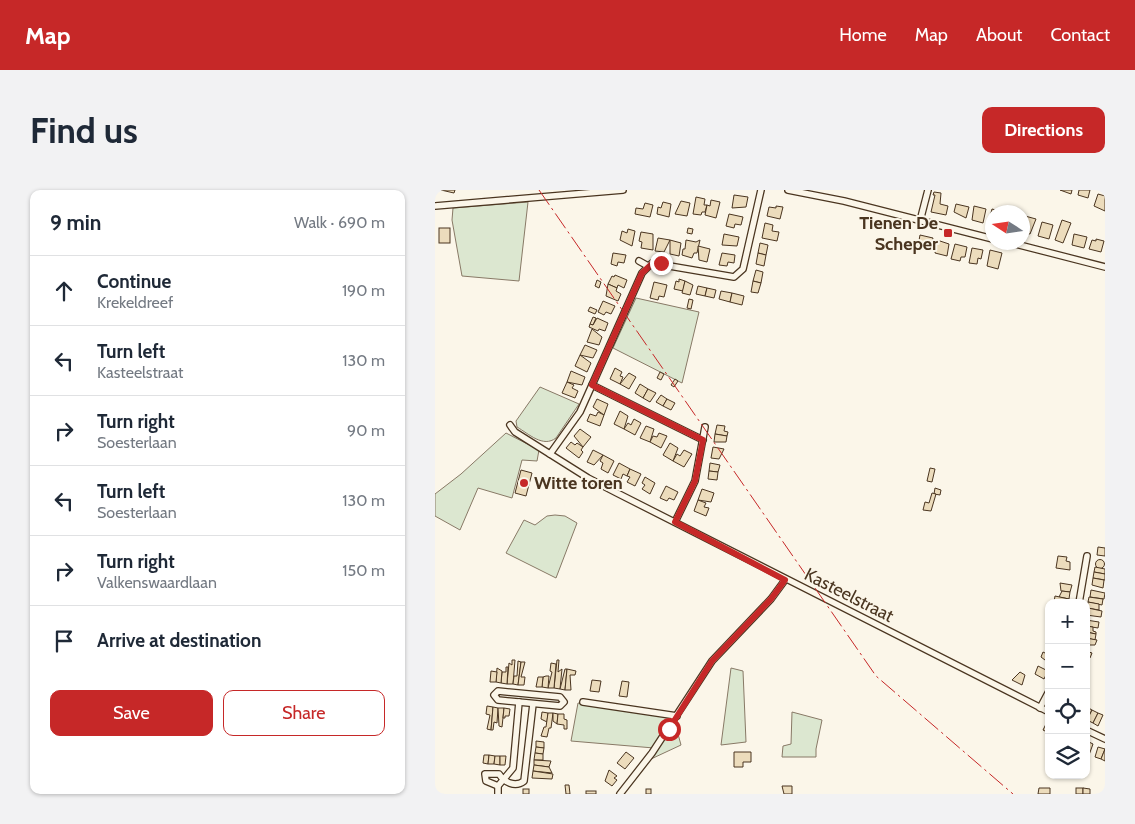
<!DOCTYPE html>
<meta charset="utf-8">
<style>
body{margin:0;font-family:Cabin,sans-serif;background:#f2f2f3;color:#1f2937}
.controls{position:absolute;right:15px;bottom:15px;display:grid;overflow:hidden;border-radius:10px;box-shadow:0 1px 4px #0004}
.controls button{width:45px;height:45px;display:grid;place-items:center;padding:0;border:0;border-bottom:1px solid #e0e1e3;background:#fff;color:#1f2937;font:25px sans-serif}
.compass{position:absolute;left:550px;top:15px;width:45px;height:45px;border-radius:50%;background:#fff;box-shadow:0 1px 4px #0004;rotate:282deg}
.stop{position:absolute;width:15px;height:15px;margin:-11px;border:4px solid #c62828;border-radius:50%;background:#fff}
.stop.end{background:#c62828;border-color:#fff;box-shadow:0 1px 5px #0008}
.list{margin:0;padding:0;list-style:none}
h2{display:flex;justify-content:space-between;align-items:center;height:65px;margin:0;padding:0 20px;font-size:21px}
h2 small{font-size:16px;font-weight:400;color:#747a83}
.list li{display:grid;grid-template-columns:32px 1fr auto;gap:15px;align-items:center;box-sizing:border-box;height:70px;padding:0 20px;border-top:1px solid #e0e1e3}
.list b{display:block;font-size:19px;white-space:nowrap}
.list p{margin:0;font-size:16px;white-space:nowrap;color:#747a83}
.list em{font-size:16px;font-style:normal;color:#747a83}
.actions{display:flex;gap:10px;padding:15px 20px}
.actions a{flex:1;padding:11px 0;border:1px solid #c62828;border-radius:10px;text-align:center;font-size:18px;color:#c62828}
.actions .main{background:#c62828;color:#fff}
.icon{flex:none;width:28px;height:28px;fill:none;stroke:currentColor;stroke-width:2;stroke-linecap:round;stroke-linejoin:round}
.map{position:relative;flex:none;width:670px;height:604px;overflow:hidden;border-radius:10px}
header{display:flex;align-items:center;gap:30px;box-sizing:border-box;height:70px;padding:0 25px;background:#c62828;color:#fff}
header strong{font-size:24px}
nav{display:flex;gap:28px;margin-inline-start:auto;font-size:18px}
.intro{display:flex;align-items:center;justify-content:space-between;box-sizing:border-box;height:120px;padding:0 30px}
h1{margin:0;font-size:35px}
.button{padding:12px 22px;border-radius:10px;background:#c62828;color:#fff;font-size:18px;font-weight:700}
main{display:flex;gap:30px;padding:0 30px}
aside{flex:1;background:#fff;border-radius:10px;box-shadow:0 1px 4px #0004}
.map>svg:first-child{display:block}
.green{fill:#dce7d0;stroke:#887966}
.parking{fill:#ede7d9;stroke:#887966}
.building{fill:#ecdcbc;stroke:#4a3520}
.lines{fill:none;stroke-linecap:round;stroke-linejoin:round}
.minor-casing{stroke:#4a3520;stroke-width:8}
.minor{stroke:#fbf6e9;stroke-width:5.5}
.power{stroke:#c62828;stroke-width:1;stroke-dasharray:18 4 2.5 4;stroke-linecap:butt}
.route{stroke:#c62828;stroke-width:6}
.poi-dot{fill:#c62828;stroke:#fbf6e9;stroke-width:2}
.labels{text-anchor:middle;stroke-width:4;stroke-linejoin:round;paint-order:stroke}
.poi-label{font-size:18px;font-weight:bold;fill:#4a3520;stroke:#fbf6e9;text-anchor:end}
.street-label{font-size:18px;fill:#4a3520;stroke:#fbf6e9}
</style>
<header>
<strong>Map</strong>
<nav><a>Home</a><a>Map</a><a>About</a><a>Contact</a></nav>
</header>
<div class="intro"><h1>Find us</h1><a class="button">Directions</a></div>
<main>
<aside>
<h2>9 min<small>Walk · 690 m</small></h2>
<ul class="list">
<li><svg class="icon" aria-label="ahead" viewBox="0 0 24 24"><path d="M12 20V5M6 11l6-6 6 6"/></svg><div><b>Continue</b><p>Krekeldreef</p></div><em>190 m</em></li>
<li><svg class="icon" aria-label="left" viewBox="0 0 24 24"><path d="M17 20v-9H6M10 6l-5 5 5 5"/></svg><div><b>Turn left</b><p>Kasteelstraat</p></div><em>130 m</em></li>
<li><svg class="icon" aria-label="right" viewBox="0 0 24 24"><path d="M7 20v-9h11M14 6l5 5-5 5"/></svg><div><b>Turn right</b><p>Soesterlaan</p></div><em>90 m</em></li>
<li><svg class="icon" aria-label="left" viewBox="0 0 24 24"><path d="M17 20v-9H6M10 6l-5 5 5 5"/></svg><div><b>Turn left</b><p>Soesterlaan</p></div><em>130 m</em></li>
<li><svg class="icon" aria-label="right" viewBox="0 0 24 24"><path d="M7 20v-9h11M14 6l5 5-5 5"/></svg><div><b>Turn right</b><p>Valkenswaardlaan</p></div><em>150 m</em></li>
<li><svg class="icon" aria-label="arrive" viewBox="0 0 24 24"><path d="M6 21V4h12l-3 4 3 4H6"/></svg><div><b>Arrive at destination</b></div></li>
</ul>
<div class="actions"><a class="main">Save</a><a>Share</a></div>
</aside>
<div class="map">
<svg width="670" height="604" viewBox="0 0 670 604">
<rect width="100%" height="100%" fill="#fbf6e9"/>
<g class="green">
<path d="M93,12l-9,79 -57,-5 -10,-56 1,-12z"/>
<path d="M201,108l63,14 -17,71 -69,-35z"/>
<path d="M105,197l39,17 -23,34c-13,10 -27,-4 -39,-11l-1,-6z"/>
<path d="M71,243l33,17 -2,11 -15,-1 -10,38 -34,-10 -18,42 -25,-14v-22l26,-20z"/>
<path d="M120,325l10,1 12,7 -21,55 -50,-25 18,-33 11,5 12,-9z"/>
<path d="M296,478l12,3 3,71 -25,3z"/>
<path d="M143,513l95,15 -19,30 -83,-7z"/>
<path d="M357,522l30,8 -6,29v8h-34l1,-11 8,-2z"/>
<path d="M240,533l6,22 -30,14 1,-2z"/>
</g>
<path class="parking" d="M65,502l60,6 -1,6 -60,-6z"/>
<g class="building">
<path d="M6,0h14l-1,3z"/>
<path d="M625,0h12l-1,4z"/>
<path d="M644,0h11l-2,8 -10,-3z"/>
<path d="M499,2l7,1 -1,11 8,2 -2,9 -15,-3 4,-17h-2z"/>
<path d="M663,4l7,2v15l-11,-5z"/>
<path d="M299,5l14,2 -2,10 -14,1z"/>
<path d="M261,7l9,2 -1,6h3l-2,7h-3l-1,3 -8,-1z"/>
<path d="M276,10l9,2 -4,16 -11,-3 2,-10 3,1z"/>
<path d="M246,11l9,2 -3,13 -12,-2z"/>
<path d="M228,12l8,2 -2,13 -12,-3 1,-7 3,1z"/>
<path d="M210,13l8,2 -3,12 -15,-3 1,-6 7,1z"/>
<path d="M521,14l13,3 -3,11 -12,-6z"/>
<path d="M341,16l7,1 -3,12 -13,-3 2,-9 7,1z"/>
<path d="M539,16l12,3 -3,14 -11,-3z"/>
<path d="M557,19l11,3h-10v14l-5,-2z"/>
<path d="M294,24l14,3 -2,8 -6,-1 -1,4 -8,-2z"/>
<path d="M590,26l11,3 -6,15 -7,-1z"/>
<path d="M627,30l9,3 -8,20 -8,-3z"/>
<path d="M607,32l11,3 -4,14 -11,-3z"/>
<path d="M330,33l8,2 -1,6 7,1 -2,9 -15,-3z"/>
<rect x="4" y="38" width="11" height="15"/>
<path d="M253,38l5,1 -1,5 -5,-1z"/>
<path d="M193,39l7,2 -3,15 -12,-6 2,-9 5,2z"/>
<path d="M206,42l12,2v16l-12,-2 1,-6 -3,-1z"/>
<path d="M289,44l15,3 -2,9 -15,-1z"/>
<path d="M639,44l13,3 -3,11 -12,-3z"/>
<path d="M485,45l13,3 -3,11 -12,-3z"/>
<path d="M223,48l12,2 -6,12 -9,-1z"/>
<path d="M661,49l8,2 -3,11 -12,-3 3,-9 4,1z"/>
<path d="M235,50l11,3 -2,13 -9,-2z"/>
<path d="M251,50l10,2 4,-2 -3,13h-3l-2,5 -10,-3 1,-6h2z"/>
<path d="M502,50l12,4 -2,12 -12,-3z"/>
<path d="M325,53l8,2 -2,10 -8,-2z"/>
<path d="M520,54l12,3 -2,10h-4l-1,4 -9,-2z"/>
<path d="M263,56l12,3 -3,13 -8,-2z"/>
<path d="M537,58l11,2 -2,9 -3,-1 -1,6 -8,-1z"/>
<path d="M555,60l12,3 -4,16 -11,-3z"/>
<path d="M178,63l13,2 -2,8 -6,-1 -1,4 -6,-2z"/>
<path d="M287,63l13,2 -1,8 -6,-1 -1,4 -8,-1z"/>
<path d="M323,63l8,2 -2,11 -8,-2z"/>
<path d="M321,80l7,2 -2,11 -8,-2z"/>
<path d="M180,85l12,5 -3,8 -6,-3 -1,3 -9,-4 4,-8 2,1z"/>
<path d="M244,89l6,2 -2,10 -9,-2 2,-8 3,1z"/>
<path d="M162,90l4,2 -2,6 -4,-2z"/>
<path d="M250,91l8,4 -3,10 -8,-2z"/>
<path d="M318,91l8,2 -3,10 -7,-1z"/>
<path d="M219,92l13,3 -3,12 -5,-1 -1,4 -8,-2z"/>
<path d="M173,94l9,4 -1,3 5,3 -3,7 -12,-5z"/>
<path d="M263,96l9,2 -2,8 -9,-2z"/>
<path d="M272,98l9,2 -2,8 -9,-2z"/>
<path d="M286,101l11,2 -2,9 -11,-3z"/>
<path d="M297,103l12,3 -2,9 -12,-3z"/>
<path d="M254,109l4,1 -2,9 -4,-1z"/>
<path d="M168,111l12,5 -4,8 -5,-2 -2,3 -6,-3z"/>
<path d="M155,117l7,3 -2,4 -7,-3z"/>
<path d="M158,127l3,1 -3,7 -3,-1z"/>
<path d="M162,128l11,5 -3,8 -6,-2 -1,2 -9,-4 1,-3 3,1z"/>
<path d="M157,139l10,8 -3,8 -12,-3z"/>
<path d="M150,155l12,5 -4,8 -13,-3z"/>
<path d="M145,165l11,8 -4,9 -12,-6z"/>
<path d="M180,178l7,4 -2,4 3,1 -3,7 -10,-5z"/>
<path d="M136,181l14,6 -3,8 -15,-3z"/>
<path d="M225,182l4,2 -3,6 -4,-2z"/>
<path d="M194,183l7,4 -7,12 -9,-5z"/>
<path d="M240,189l3,2 -4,6 -3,-2z"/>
<path d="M132,192l7,3 -2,3 6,3 -3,7 -13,-5z"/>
<path d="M205,194l8,5 -5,9 -8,-5z"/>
<path d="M213,199l8,4 -6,9 -7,-4z"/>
<path d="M226,205l6,4 -4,7 -7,-4z"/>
<path d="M162,209l11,5 -4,11 -11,-8z"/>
<path d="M232,209l8,4 -4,7 -8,-4z"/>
<path d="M185,221l8,5 -4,13 -10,-5z"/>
<path d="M163,222l6,3 -4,11 -13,-5 3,-7 6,2z"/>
<path d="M199,229l7,4 -6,12 -11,-6 4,-6 3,2z"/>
<path d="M282,235l8,1 -1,5 4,1 -1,4 -12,-2z"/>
<path d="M211,236l8,3 -4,13 -10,-4z"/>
<path d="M145,239l11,8 -8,10 -9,-11z"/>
<path d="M224,243l8,3 -6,12 -11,-6 3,-6 4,1z"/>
<path d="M280,244l12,2 -1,6h-12z"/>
<path d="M136,252l4,3 2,-2 6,4 -2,3 2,2 -4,6 -13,-10z"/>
<path d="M235,253l8,5 -5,13 -10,-6z"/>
<path d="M278,257l11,2 -5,10 -8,-1z"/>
<path d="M158,260l10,5 -9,10 -7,-3z"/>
<path d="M249,260l8,4 -8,13 -11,-6 4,-7 3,2z"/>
<path d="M168,265l11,6 -6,12 -7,-4 2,-6 -3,-2z"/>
<path d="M184,273l11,6 -3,7 -4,-2 -2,5 -8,-4z"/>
<path d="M275,273l10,2 -2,7 -9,-1z"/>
<path d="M495,278l5,1 -3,13 -5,-1z"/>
<path d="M195,279l11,5 -6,12 -8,-4 3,-5 -3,-1z"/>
<path d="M86,280l11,3 -6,23 -11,-3z"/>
<path d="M274,281l9,1 -1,8 -9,-1z"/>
<path d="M210,287l10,6 -5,11 -8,-5 3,-4 -3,-2z"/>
<path d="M231,296l12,6 -4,8 -5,-2 -2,3 -7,-3z"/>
<path d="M500,298l6,2 -1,5 -6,-1z"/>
<path d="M267,299l12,4 -3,9 -13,-2z"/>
<path d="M497,303l4,1 -5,17 -8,-1 2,-8 4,1z"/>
<path d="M263,310l8,3 -2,4 5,1 -3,8 -12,-5z"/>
<path d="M663,357l7,1v8l-8,-1z"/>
<path d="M623,366l9,1 -1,4 4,1v8l-14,-2z"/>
<circle cx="665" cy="374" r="4.5"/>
<path d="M660,377l10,2v5l-11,-2z"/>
<path d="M659,382l11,2v6l-12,-2z"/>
<path d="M658,388l11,2 -1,8 -11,-3z"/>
<path d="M625,393l12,2 -2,7 -9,-1z"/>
<path d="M656,400l14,3 -1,6 -14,-2z"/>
<path d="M627,401l8,1 -1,7 -10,-2z"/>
<path d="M620,406l14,3v4l-15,-1z"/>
<path d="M654,407l14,2 -1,6 -14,-3z"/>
<path d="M653,412l11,2v6l-12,-2z"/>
<path d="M653,418l14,3 -1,6 -15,-2z"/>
<path d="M651,430l13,2 -1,6 -12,-2z"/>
<path d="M651,436l7,1v4l3,1v2l-10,-2z"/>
<path d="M651,442l10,2 -1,6 -9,-2z"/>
<path d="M651,448l11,2 -2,5h-9z"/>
<path d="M651,461l6,2 -2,5h-4z"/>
<path d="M608,462l6,3v8l-8,-6z"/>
<path d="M77,470h3l-2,24h-6l2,-21 3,2z"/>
<path d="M122,470h2l-1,12 4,-3 -2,20 -6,-1z"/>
<path d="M83,471l3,1 -3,23 -5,-1 1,-8h3z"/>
<path d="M86,472h4l-4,15h4l-1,8h-6z"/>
<path d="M116,473l5,1 -2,24h-6l4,-16 -2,-1z"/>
<path d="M603,476l10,5 -4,8 -9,-5z"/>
<path d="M71,477h2l-1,17 -6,-1 1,-11h4z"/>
<path d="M62,478l5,3 -1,12 -5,-1z"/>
<path d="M130,479h2l-2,21 -5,-1z"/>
<path d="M132,479l9,2 -1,4h-5l1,15h-6z"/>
<path d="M56,481l6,1 -1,10h-6z"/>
<path d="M585,482l5,3 -3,10 -10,-5z"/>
<path d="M111,486h3l-1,12 -6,-1 1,-10z"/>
<path d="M103,487h5l-1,10h-6z"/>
<path d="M157,490l9,1 -2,11 -9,-1z"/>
<path d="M187,491l7,1 -2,15 -8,-1z"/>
<path d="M52,516l6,1 -2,23 -4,-1 3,-14 -4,-1z"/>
<path d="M58,517l5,1 -1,15 -3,-1 -1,8h-2z"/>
<path d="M652,517l5,3 -5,10 -1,-1z"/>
<path d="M63,518h6l-2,19 -3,-1z"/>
<path d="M69,518l6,1 -1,7h-4v2h-2z"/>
<path d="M657,520l6,3 -5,10 -6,-3z"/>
<path d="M107,522l6,1 -1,9 -6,-3z"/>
<path d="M113,523h5l-2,15h-2l-2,9 -6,-1 3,-9h2z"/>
<path d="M118,523l5,1 -1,10 -4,-3z"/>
<path d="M663,523l5,2 -5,11 -5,-3z"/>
<path d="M123,524h6v5l3,1v9h-3v-4l-7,-1z"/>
<path d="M612,532l2,1v10l-6,-3z"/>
<path d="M101,551l8,1v6l-8,-1z"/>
<path d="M652,551l6,3 -4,11 -3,-1z"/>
<path d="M101,557l8,1 -1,6 -8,-1z"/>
<path d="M663,557l7,2 -4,10 -6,-2z"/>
<path d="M670,559v12l-4,-2z"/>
<path d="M191,562l8,6 -9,11 -8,-6z"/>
<path d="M299,562h17v10h-8v5h-9z"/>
<path d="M100,563l8,1v6h-9z"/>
<path d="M49,565h5l-1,9 -5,-1z"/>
<path d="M54,565l6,1 -1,8h-6z"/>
<path d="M60,566h5v9l-6,-1z"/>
<path d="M65,566h6l-1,9h-5z"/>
<path d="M99,570l17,1 -2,6 -15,-2z"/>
<path d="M99,575l15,2 3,6 -19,-2z"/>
<path d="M174,580l8,6 -3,2 3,2 -5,6 -7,-5z"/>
<path d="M98,581l20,3 -1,5 -20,-1z"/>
<path d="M130,595h4l1,9h-4z"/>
<path d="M347,596h10v8h-8z"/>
<path d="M604,598h11v6h-12z"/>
<rect x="641" y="598" width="7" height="6"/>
<path d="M648,598l7,1v5h-7z"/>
<rect x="88" y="599" width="6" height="5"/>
<rect x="211" y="599" width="5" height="5"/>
<rect x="151" y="601" width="10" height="3"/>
</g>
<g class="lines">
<defs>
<g id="minor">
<path d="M353,0l56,11 149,38"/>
<path d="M0,16l188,-16"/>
<path d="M485,31l8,-31"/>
<path d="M573,52l97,25"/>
<path d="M204,71l9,5"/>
<path d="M157,195l111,55"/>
<path d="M75,235l5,7 73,46 29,15 432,219"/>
<path d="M115,264l30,-42 62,-139 10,-10 82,14 9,-8 18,-79"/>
<path d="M240,332l20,-41 10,-54"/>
<path d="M644,413l8,-47"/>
<path d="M63,501l62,6 4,5 -4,4 -62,-6 -4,-5z"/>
<path d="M148,512l94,14"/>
<path d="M605,518l9,-17"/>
<path d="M651,540l19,9"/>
<path d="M63,596l-12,-5 -1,-7h14c5,8 16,14 25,7l9,-77"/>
<path d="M63,604v-8l15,-18 6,-66"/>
<path d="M185,604l32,-41 60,-92 59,-62 14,-19"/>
</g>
</defs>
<use href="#minor" class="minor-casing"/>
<use href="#minor" class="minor"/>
<path class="power" d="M104,0l337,486 137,118"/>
</g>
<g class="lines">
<path class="route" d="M226,73h-8l-11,10 -50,112 111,55 -8,41 -20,41 110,58 -14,19 -59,62 -43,68"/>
</g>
<g class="poi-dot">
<rect x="508" y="38" width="10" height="10" rx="2.5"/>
<circle cx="89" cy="293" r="5"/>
</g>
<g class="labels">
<g class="poi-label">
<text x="503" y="39">Tienen De<tspan x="503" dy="21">Scheper</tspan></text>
<text x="99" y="299" text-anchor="start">Witte toren</text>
</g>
<g class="street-label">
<text transform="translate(414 405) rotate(27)" y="6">Kasteelstraat</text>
</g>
</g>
</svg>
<div class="controls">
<button>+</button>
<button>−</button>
<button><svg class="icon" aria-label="locate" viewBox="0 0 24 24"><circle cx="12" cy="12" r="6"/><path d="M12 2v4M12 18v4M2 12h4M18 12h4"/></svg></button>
<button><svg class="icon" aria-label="layers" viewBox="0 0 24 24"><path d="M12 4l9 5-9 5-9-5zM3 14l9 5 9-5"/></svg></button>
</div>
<svg class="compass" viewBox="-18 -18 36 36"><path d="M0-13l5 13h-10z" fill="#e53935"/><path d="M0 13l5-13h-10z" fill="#747a83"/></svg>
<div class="stop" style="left:234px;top:539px"></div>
<div class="stop end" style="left:226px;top:73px"></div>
</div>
</main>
